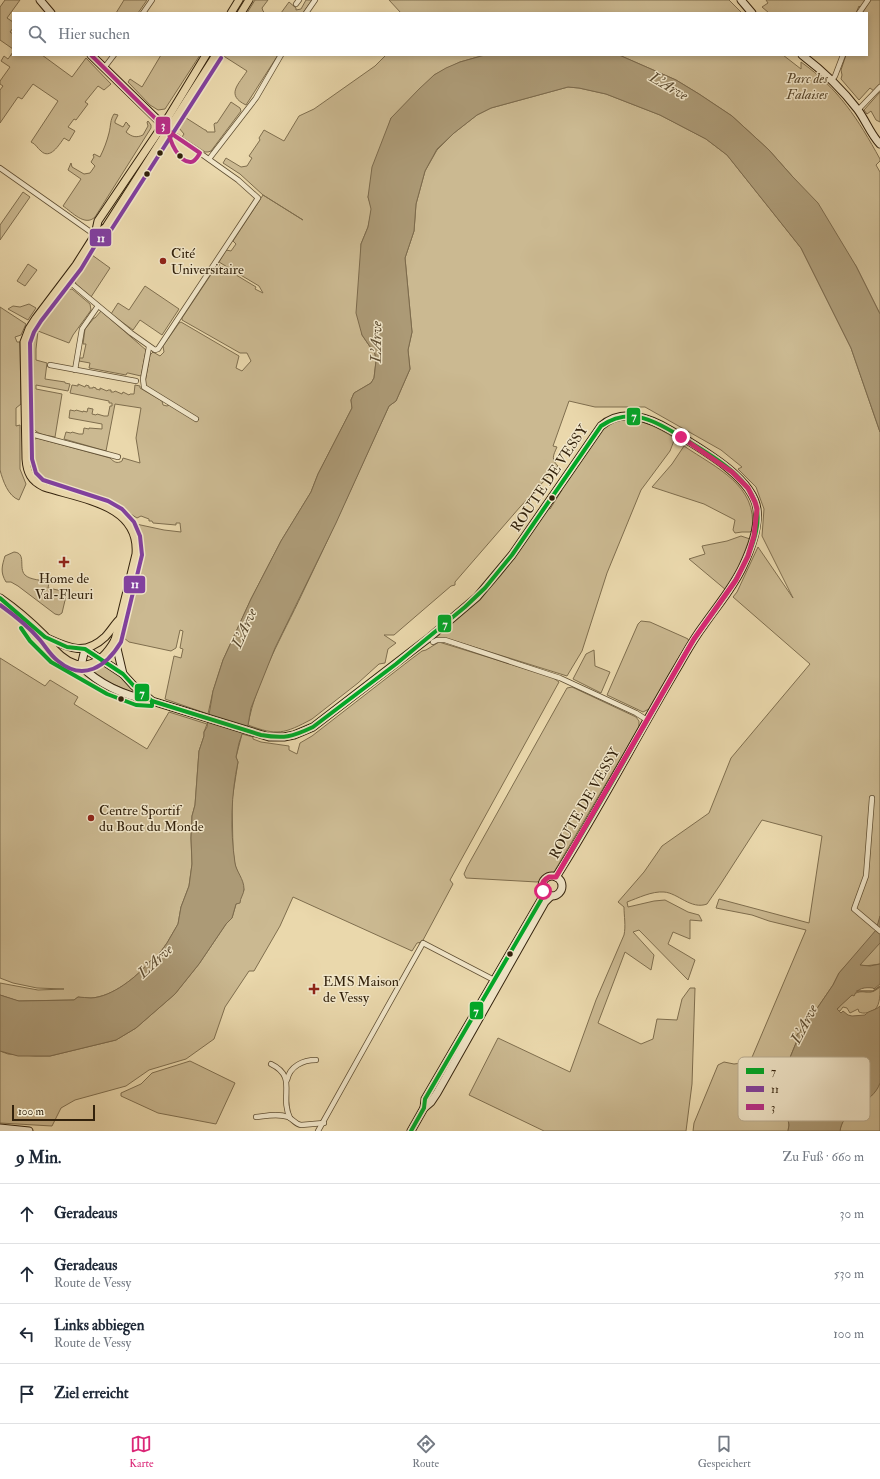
<!DOCTYPE html>
<html lang="de">
<meta charset="utf-8">
<style>
body{margin:0;font-family:"IM FELL Double Pica",serif;background:#f2f2f3;color:#1f2937}
.scale{position:absolute;left:12px;bottom:10px;width:83px;box-sizing:border-box;padding-left:4px;border:2px solid #33220c;border-top:0;font-size:11px;line-height:14px;white-space:nowrap;color:#33220c;-webkit-text-stroke:3px #f1e6c9;paint-order:stroke}
.stop{position:absolute;width:12px;height:12px;margin:-9px;border:3px solid #db2777;border-radius:50%;background:#fff}
.stop.end{background:#db2777;border-color:#fff;box-shadow:0 1px 4px #0008}
.list{margin:0;padding:0;list-style:none}
h2{display:flex;justify-content:space-between;align-items:center;height:52px;margin:0;padding:0 16px;font-size:17px}
h2 small{font-size:13px;font-weight:400;color:#747a83}
.list li{display:grid;grid-template-columns:26px 1fr auto;gap:12px;align-items:center;box-sizing:border-box;height:60px;padding:0 16px;border-top:1px solid #e0e1e3}
.list b{display:block;font-size:15px;white-space:nowrap}
.list p{margin:0;font-size:13px;white-space:nowrap;color:#747a83}
.list em{font-size:13px;font-style:normal;color:#747a83}
.icon{flex:none;width:22px;height:22px;fill:none;stroke:currentColor;stroke-width:2;stroke-linecap:round;stroke-linejoin:round}
.map{position:relative;flex:none;width:880px;height:1131px;overflow:hidden}
.search{position:absolute;background:#fff;box-shadow:0 2px 6px #0003;left:12px;right:12px;top:12px;height:44px;display:flex;align-items:center;gap:10px;box-sizing:border-box;padding:0 14px;border-radius:0px;color:#747a83;font-size:15px}
.sheet{height:292px;background:#fff}
nav{display:flex;justify-content:space-around;align-items:center;box-sizing:border-box;height:56px;border-top:1px solid #e0e1e3;background:#fff;font-size:11px;color:#747a83}
nav a{display:grid;justify-items:center;gap:2px}
nav .on{color:#db2777}
.map>svg:first-child{display:block}
.green{fill:#cbb991;stroke:#7f6e4e}
.water{fill:#ac9a76;stroke:#7c6a4c}
.lines{fill:none;stroke-linecap:round;stroke-linejoin:round}
.stream{stroke:#7c6a4c;stroke-width:1.5}
.street-casing{stroke:#615034;stroke-width:6}
.secondary-casing{stroke:#33220c;stroke-width:9}
.primary-casing{stroke:#33220c;stroke-width:9}
.street{stroke:#f1e6c9;stroke-width:4.5}
.secondary{stroke:#f1e6c9;stroke-width:7}
.primary{stroke:#ead8ac;stroke-width:7}
.bus-1-casing{stroke:#f1e6c9;stroke-width:7}
.bus-2-casing{stroke:#f1e6c9;stroke-width:7}
.bus-3-casing{stroke:#f1e6c9;stroke-width:7}
.bus-1{stroke:#00a828;stroke-width:4}
.bus-2{stroke:#82419e;stroke-width:4}
.bus-3{stroke:#b82f89;stroke-width:4}
.route{stroke:#db2777;stroke-width:5}
.bus-dot{fill:#33220c;stroke:#f1e6c9;stroke-width:1.5}
.poi-dot{fill:#8f2418;stroke:#f1e6c9;stroke-width:1.5}
.labels{text-anchor:middle;stroke-width:3;stroke-linejoin:round;paint-order:stroke}
.park-label{font-size:14px;font-style:italic;fill:#59482d;stroke:#f1e6c9}
.poi-label{font-size:14px;fill:#33220c;stroke:#f1e6c9;text-anchor:start}
.street-label{font-size:14px;fill:#33220c;stroke:#f1e6c9}
.water-label{font-size:15px;font-style:italic;fill:#5d4c31;stroke:#f1e6c9}
.key{fill:#f1e6c9;stroke:#b8ab90;stroke-width:1}
.key-label{font-size:11px;fill:#33220c}
.line-badge{stroke:#f1e6c9;stroke-width:1.5}
.badge-label{font-size:11px;text-anchor:middle;font-weight:bold;fill:#fff}
</style>
<div class="map">
<svg width="880" height="1131" viewBox="0 0 880 1131">
<rect width="100%" height="100%" fill="#ead8ac"/>
<filter id="stains"><feTurbulence type="fractalNoise" baseFrequency=".005" numOctaves="4"/><feColorMatrix values="0 0 0 0 .2 0 0 0 0 .09 0 0 0 0 .02 0 0 0 .5 -.17"/></filter>
<radialGradient id="worn" r=".72"><stop offset=".6" stop-color="#630" stop-opacity="0"/><stop offset="1" stop-color="#630" stop-opacity=".3"/></radialGradient>
<g class="green">
<path d="M5,0h15l-13,18 6,4v6l-3,4 3,2v15l-13,-9v-33z"/>
<path d="M124,0h23l-9,13h-22z"/>
<path d="M255,0h13l-6,8 1,3 2,2h-18z"/>
<path d="M306,0h6l-9,13h-22l8,-11 7,6v2l5,-1z"/>
<path d="M389,0h340l13,13h-341z"/>
<path d="M766,0h100l-5,8 -2,-2 -3,7h-87l-7,-6 6,-4z"/>
<path d="M870,0h10v84l-6,7 -4,-3 -11,12 -18,-21 1,-4 -1,-5 5,-15h21v-42h-5z"/>
<path d="M13,52v3h29l30,22 14,-19 25,26 -7,6 -6,-4 -13,16 3,2 -12,16 -2,-1 -6,8 7,4 -6,10 -5,-3c-5,7 -14,22 -23,13 -4,-3 -5,-7 -10,-9l27,-41 -25,-17 -11,15 -4,-2 -18,26v-33l3,-4 -3,-2v-3l10,-14 -9,-6 3,-5 4,3z"/>
<path d="M161,55h39l-35,54 -7,1 -8,-5 -22,-23 2,-3 12,8z"/>
<path d="M222,55h56l-32,50c-21,-10 -7,-21 1,-34z"/>
<path d="M386,55h99l-25,7 -26,13 -43,43 -23,79 4,12 -4,18 -7,17 1,91 13,19 1,7 -2,17 -3,5 -17,10 -3,7 1,8 -34,66 -7,18 -30,49 -30,58 -28,61 -10,31 -5,23 -43,-15 9,-43 7,2 2,-9 -3,-1 3,-17 -3,-1 -4,18 -5,3 -42,-9 -5,-4 -1,-5 18,-78 1,-14 -2,-10 -4,-7 28,6 17,2 -1,-9h-4v2l-23,-2 -1,-2h-3v-2l-8,-3 -4,2 -8,-5 -32,-15 -49,-14c-18,-10 -15,-24 -15,-42l2,-3 2,-1 73,20c4,4 7,6 12,3l1,-3 17,5 -4,-25 5,-30 -26,-4 -9,47 -42,-12 2,-7 5,1 1,-1 7,2h4l1,-6 5,1v-1l13,1v-5l-33,-6 1,-8 5,1 1,-1 7,2v-1l4,1 1,-4 5,1 -1,5 4,1 1,-1 7,2h4l2,-10h2v-3h-3v-2l-39,-8 2,-8 6,1v-2l7,3 1,-2 3,1v2h4v-1l3,1v1l4,1v-2l7,3 1,-1h3v2h3l1,-1 7,3 1,-2 6,3 1,-1h4l1,-9 5,1v2l22,13 1,4 4,1 2,-1 -23,-19 -1,-3 5,-28 3,-3 7,4 4,-4 -1,-6 16,-23 2,-1 58,34 -3,12 6,3 9,-10 -4,-8h-7l-58,-33v-2l36,-54 38,23 -1,2 8,4 -4,-7 -40,-24 7,-12 5,1 5,-7 -3,-3 30,-46 40,25 -40,-25 -23,-21 -17,-11 3,-5 15,9 6,-1 5,-8 -3,-2 11,-16 -1,-2 5,-8 20,11 15,-25 15,-7 61,-43z"/>
<path d="M619,55h164l18,14v-7c38,27 57,57 79,97v2l-4,4 4,7v142l-24,-48 -64,-90 -23,-26 -37,-34 -33,-22 -23,-14z"/>
<path d="M568,87l11,1 27,6 54,21 46,24 21,16 74,93 50,100 29,84v532l-15,2 -16,-4 -10,11 -6,12 -15,22 -21,28 -1,8 -9,22 -2,14 -1,18 5,28 -1,6h-95l1,-8 24,-58 6,-3 10,2 16,-2 56,-132 -37,-9 -17,-6 -36,-7 3,-9 90,24 13,-87 -60,-16 -42,65 -13,19c-16,6 -29,-11 -43,-12 -12,-1 -26,6 -37,10l1,5 26,-6 11,-1 23,12 11,3 3,6 -12,-1v19l-17,-7 -5,12 27,16 -7,20 -49,-50 -6,2 21,23 -3,15 -26,-18 -27,71 43,21 12,-5 4,-20 20,1 5,-21 8,-11h5l-3,96 -6,47h-142l-75,-36 29,-57 72,34 26,-72 28,-65c2,-9 0,-19 0,-28l-6,-5 26,-30 18,-26 47,-33 22,-55 79,-94 -77,-67 4,-5 21,-45 35,51 -31,-62 2,-27 -8,-22 -18,-18 4,-2 -21,-17 -76,-43h-50l-26,-6 -16,45 4,1c-4,9 -6,12 1,19l-38,41 -65,75v3l-4,1 -57,49h-10l12,8 -8,6 -3,14 -6,1 -21,19 -46,36c-28,15 -35,17 -64,6 8,-45 35,-90 54,-131 30,-62 58,-125 87,-188l7,-5 14,-32 -2,-19 4,-18 -7,-74 9,-27 2,-27 9,-33 12,-21 17,-17 23,-18 14,-7z"/>
<path d="M880,92v30l-4,-2 -5,-9 -4,3 -3,-4z"/>
<path d="M231,102l9,6 1,3 -30,40 -3,1h-3l-23,-15 2,-3 -5,-6 4,-12 22,14h1l1,2h8l-1,-8 1,-1h2z"/>
<path d="M114,114l4,1 -3,6v2l8,4 3,-5 2,2v1l2,1 -4,6c6,5 10,6 17,3l5,-9 -1,-4 1,-1 3,4v3l-56,89c-10,10 -23,-5 -32,-11l18,-27 -13,-9 3,-7 1,4 12,7 6,-1 5,-7 -4,-4 3,-5 -1,-2 1,-1 6,3c4,-8 7,-16 9,-24 2,-8 1,-13 5,-19z"/>
<path d="M23,192l7,5 -30,43v-15z"/>
<path d="M92,255l18,13 -19,29 -15,-13 -1,-3z"/>
<path d="M28,264l9,6 -12,16 -8,-5z"/>
<path d="M145,286l34,23 -17,26 -22,-15 -7,10 -22,-16 7,-11 11,7z"/>
<path d="M72,289l18,15 1,6 -2,3 -16,22 -4,8 -31,-12 -2,18v11l11,3 -2,16 20,3v1l5,1 -2,7 -32,-6v4l26,5 -7,43c-9,-2 -20,-2 -23,-12l-2,-80c4,-21 21,-38 34,-55z"/>
<path d="M29,304l7,4 -8,12 -20,-11 5,-3 7,1z"/>
<path d="M0,307l26,17 -5,11 -6,2 2,5h3l1,62 -5,4v18l4,-1v44l6,15 -7,16c-11,-4 -16,-19 -19,-30z"/>
<path d="M101,311l45,39 -5,26 -13,-3h-1l-1,2 -37,-7 1,-5 -11,-2v-3h4l3,-14h-3l2,-15 9,-11h1z"/>
<path d="M620,419c23,0 36,8 55,19l-5,13 -29,39 -34,83 -25,78 -15,25 -122,-38 -12,1c15,-15 33,-28 49,-43 26,-25 46,-58 66,-88l2,1 12,-19 -2,-1 42,-60 7,-5z"/>
<path d="M684,446c32,22 74,39 68,84l-2,2h-8l-7,1 -2,-3 2,-10 -31,-16 -52,-17 20,-23z"/>
<path d="M741,536l9,3c-4,18 -15,34 -24,51l-37,-31 16,-5 -3,-8 25,-5z"/>
<path d="M14,552c13,1 4,16 11,23 5,5 17,5 24,7l-1,6 19,4 -5,21 -3,2 -4,-1 -37,-28 -7,-4h-5c-6,-10 -4,-16 -1,-26z"/>
<path d="M641,621l9,1 36,16 2,1 1,3 -12,18 -28,49 -6,3 -36,-17 31,-71z"/>
<path d="M439,642l113,35 7,5 -109,198 3,4 -31,58 -5,1 -5,8 -119,-54 -13,29 -26,45h-5l-24,36 -11,32 -28,20 -37,11 -23,16 -51,14 -14,8 -9,18 -52,-3v-72l8,3 27,2h15l66,-16 20,-12 39,-34 24,-30 27,-40 6,-6 4,-14 8,-14 -1,-4 -8,-21 -2,-14 -1,-51 6,-38 -2,-5 6,-23 11,3v2l8,3 28,4v4l8,4 3,-11 12,-7 98,-76 12,-9 4,-1z"/>
<path d="M594,650l1,16 15,6 -9,21 -28,-14 13,-25z"/>
<path d="M0,658l45,28 5,-6 28,17 -4,7 73,45 22,-37 38,12 -3,8v4l-5,15 -4,54 -3,11 -1,22 1,26 -3,22 -8,21 -3,17 -11,19 -13,18h-4c-13,16 -38,36 -59,37 -4,0 -9,0 -13,-1l-4,3 -56,1 -18,-6v-12l38,7 26,-1 -27,-1 -24,-5 -13,-5z"/>
<path d="M102,663l14,9 24,24 -41,-18 -8,-6v-4z"/>
<path d="M572,687l64,30 3,4v6l-85,145 -9,3 -5,6 -3,1 -71,-4 -2,-4 3,-7 100,-179z"/>
<path d="M880,987c0,10 0,21 -8,24 -5,2 -8,3 -13,1l-1,-3 -8,4 -3,-5 -4,-1 -3,4 -3,-1c1,-3 15,-16 19,-17 10,-4 12,4 24,-6z"/>
<path d="M190,1061l45,22 -19,41 -58,-11 -37,-17v-3l20,-9 11,-11z"/>
<path d="M880,1082v49h-40c2,-18 20,-23 31,-35 3,-4 6,-9 9,-14z"/>
</g>
<g class="water">
<path d="M485,55h134l57,25 23,14 33,22 37,34 23,26 26,27 38,63 24,48v118l-29,-84 -50,-100 -74,-93 -21,-16 -46,-24 -54,-21 -27,-6 -11,-1 -77,21 -14,7 -23,18 -17,16 -12,22 -9,33 -2,27 -9,27 7,74 -4,18 2,19 -14,32 -7,5 -53,117 -61,125 -24,60 -3,17 -6,9 -3,9 -3,14 2,5c-7,33 -8,67 -3,101 1,8 9,16 9,26 0,5 -4,9 -4,14l-4,1 -4,14 -6,6 -27,40 -24,30 -39,34 -20,12 -66,16h-32l-18,-5v-56l19,6 55,-1 4,-3c4,0 9,1 13,1 21,-1 46,-21 59,-37h4l13,-18 11,-19 3,-17 8,-21 3,-22 -1,-26 1,-22 3,-11 4,-54 5,-15v-4l3,-5 6,-36 10,-31 28,-61 30,-58 30,-49 7,-18 34,-66 -1,-8 3,-7 17,-10 3,-5 2,-17 -1,-7 -13,-19 -6,-22 5,-69 7,-17 3,-18 -3,-12 4,-30 19,-49 28,-29 15,-14 12,-7 14,-6z"/>
<path d="M880,916v27l-20,22 10,1 10,-2v20l-6,5 -1,-1c-8,-1 -16,0 -19,8l-2,-1 -15,14 4,4 2,-2 5,4 4,1 13,-1c4,-5 10,-4 15,-9 0,19 0,39 0,58 0,5 0,14 0,19 -7,21 -37,25 -40,48h-52l1,-6 -5,-28 1,-18 2,-14 9,-22 1,-8 21,-28 15,-22 6,-12 37,-43z"/>
</g>
<g class="lines">
<path class="stream" d="M857,991h16l7,-5"/>
<defs>
<g id="street">
<path d="M296,4l3,-4"/>
<path d="M143,13l9,-13"/>
<path d="M306,13l9,-13"/>
<path d="M859,13l9,-13"/>
<path d="M104,68l10,-13"/>
<path d="M832,80l3,-4 8,-21"/>
<path d="M858,110l22,-23"/>
<path d="M209,159l47,-61 25,-43"/>
<path d="M0,168l95,67"/>
<path d="M66,279l65,54 24,17 3,-1 100,-151 -20,-18 -69,-49"/>
<path d="M149,347l-6,32 1,8 52,32"/>
<path d="M50,365l86,16"/>
<path d="M75,370l7,-41 16,-23"/>
<path d="M26,434h5l87,23"/>
<path d="M433,642l4,-2h8l115,38 76,35 11,7"/>
<path d="M872,798l-6,78 -12,33 26,22"/>
<path d="M271,1064c27,13 8,32 19,54"/>
<path d="M287,1080c3,-14 16,-20 29,-20"/>
<path d="M256,1117c10,-1 22,-4 32,0 5,2 7,7 13,8l23,-2"/>
<path d="M318,1131l105,-188 71,37"/>
</g>
<g id="secondary">
<path d="M40,0l11,13"/>
<path d="M741,0l11,13"/>
<path d="M91,55l76,74"/>
<path d="M802,55c21,16 40,34 56,55 8,11 13,25 22,34"/>
<path d="M115,640l8,34"/>
<path d="M152,701l-19,-16 -10,-11 -38,-25 -4,17c19,19 45,30 71,35l117,36h15l10,-2 19,-8 117,-90 47,-40 35,-42 89,-129c22,-19 49,-8 71,5 26,16 81,46 85,78 2,19 -6,40 -14,57 -10,22 -26,40 -39,59 -10,13 -17,26 -25,40 -42,70 -79,143 -123,212"/>
<circle cx="552" cy="886" r="10"/>
<path d="M424,1108l1,-9 116,-199 2,-9"/>
<path d="M0,1128l29,3"/>
<path d="M411,1131l13,-23 7,-6 6,-9 108,-191 6,-6"/>
</g>
<g id="primary">
<path d="M231,13l8,-13"/>
<path d="M241,13l8,-13"/>
<path d="M95,235l3,-14 71,-105 37,-61"/>
<path d="M0,598c16,11 32,25 45,38 3,4 6,9 9,13 23,25 45,20 61,-9l21,-86c4,-50 -56,-55 -92,-67 -13,-6 -17,-14 -18,-28l-2,-117 5,-13 7,-11 40,-53 19,-30 11,-8 110,-172"/>
<path d="M47,638c22,10 38,18 58,-1 5,-5 9,-12 14,-17"/>
</g>
</defs>
<use href="#street" class="street-casing"/>
<use href="#secondary" class="secondary-casing"/>
<use href="#primary" class="primary-casing"/>
<use href="#street" class="street"/>
<use href="#secondary" class="secondary"/>
<use href="#primary" class="primary"/>
<defs>
<g id="bus-1">
<path d="M0,598l45,39 22,10 18,2 38,25 10,11 19,16 109,34c23,4 31,2 52,-8l83,-63 69,-57 20,-19 27,-33 89,-129c28,-19 51,-7 77,9 26,16 74,41 79,75 3,18 -6,40 -14,56 -14,30 -38,54 -55,83 -44,76 -86,153 -132,228"/>
<path d="M21,628l9,13 21,21 56,32 29,11 16,1v-5"/>
<path d="M411,1131l13,-23 1,-9 116,-199 2,-9"/>
</g>
<path id="bus-2" d="M0,605c14,10 29,22 40,35 6,7 10,15 18,21 25,21 48,6 63,-19l21,-87 -2,-19 -6,-14 -12,-13 -14,-8 -65,-21 -7,-7 -4,-14 -2,-116 4,-11 7,-11 40,-52 18,-30 12,-9 110,-172"/>
<path id="bus-3" d="M91,55l66,65 18,16 25,17c-2,3 -5,9 -9,9 -12,1 -22,-22 -22,-31"/>
</defs>
<use href="#bus-1" class="bus-1-casing"/>
<use href="#bus-2" class="bus-2-casing"/>
<use href="#bus-3" class="bus-3-casing"/>
<use href="#bus-1" class="bus-1"/>
<use href="#bus-2" class="bus-2"/>
<use href="#bus-3" class="bus-3"/>
</g>
<g class="lines">
<path class="route" d="M543,891c-2,-6 0,-11 6,-14h7l138,-238 42,-59 12,-24 6,-20 3,-27 -2,-7 -7,-14 -16,-16 -51,-35"/>
</g>
<g class="bus-dot">
<circle cx="160" cy="153" r="3.5"/>
<circle cx="180" cy="156" r="3.5"/>
<circle cx="147" cy="174" r="3.5"/>
<circle cx="552" cy="498" r="3.5"/>
<circle cx="121" cy="699" r="3.5"/>
<circle cx="510" cy="954" r="3.5"/>
</g>
<g class="poi-dot">
<circle cx="163" cy="261" r="4"/>
<path d="M62 556h4v4h4v4h-4v4h-4v-4h-4v-4h4z"/>
<circle cx="91" cy="818" r="4"/>
<path d="M312 983h4v4h4v4h-4v4h-4v-4h-4v-4h4z"/>
</g>
<g class="labels">
<g class="park-label">
<text x="807" y="83">Parc des<tspan x="807" dy="16">Falaises</tspan></text>
</g>
<g class="poi-label">
<text x="171" y="258">Cité<tspan x="171" dy="16">Universitaire</tspan></text>
<text x="64" y="583" text-anchor="middle">Home de<tspan x="64" dy="16">Val-Fleuri</tspan></text>
<text x="99" y="815">Centre Sportif<tspan x="99" dy="16">du Bout du Monde</tspan></text>
<text x="323" y="986">EMS Maison<tspan x="323" dy="16">de Vessy</tspan></text>
</g>
<g class="street-label">
<text transform="translate(549 478) rotate(-56)" y="5">ROUTE DE VESSY</text>
<text transform="translate(584 803) rotate(-60)" y="5">ROUTE DE VESSY</text>
</g>
<g class="water-label">
<text transform="translate(669 86) rotate(30)" y="5">L'Arve</text>
<text transform="translate(376 342) rotate(-89)" y="5">L'Arve</text>
<text transform="translate(244 628) rotate(-66)" y="5">L'Arve</text>
<text transform="translate(155 961) rotate(-43)" y="5">L'Arve</text>
<text transform="translate(804 1024) rotate(-63)" y="5">L'Arve</text>
</g>
</g>
<rect x="738" y="1057" width="132" height="64" rx="6" class="key"/>
<rect x="746" y="1068" width="18" height="6" fill="#00a828"/>
<rect x="746" y="1086" width="18" height="6" fill="#82419e"/>
<rect x="746" y="1104" width="18" height="6" fill="#b82f89"/>
<g class="key-label">
<text x="771" y="1075">7</text>
<text x="771" y="1093">11</text>
<text x="771" y="1111">3</text>
</g>
<g class="line-badge">
<rect x="155" y="116" width="16" height="19" rx="4" fill="#b82f89"/>
<rect x="89" y="228" width="23" height="19" rx="4" fill="#82419e"/>
<rect x="626" y="407" width="15" height="19" rx="4" fill="#00a828"/>
<rect x="123" y="575" width="23" height="19" rx="4" fill="#82419e"/>
<rect x="437" y="614" width="15" height="19" rx="4" fill="#00a828"/>
<rect x="134" y="683" width="16" height="19" rx="4" fill="#00a828"/>
<rect x="469" y="1001" width="15" height="19" rx="4" fill="#00a828"/>
</g>
<g class="badge-label">
<text x="163" y="129">3</text>
<text x="101" y="242">11</text>
<text x="634" y="420">7</text>
<text x="135" y="588">11</text>
<text x="445" y="628">7</text>
<text x="142" y="697">7</text>
<text x="476" y="1015">7</text>
</g>
<rect width="100%" height="100%" filter="url(#stains)"/>
<rect width="100%" height="100%" fill="url(#worn)"/>
</svg>
<div class="scale">100 m</div>
<div class="stop" style="left:543px;top:891px"></div>
<div class="stop end" style="left:681px;top:437px"></div>
<div class="search"><svg class="icon" aria-label="search" viewBox="0 0 24 24"><circle cx="10" cy="10" r="6"/><path d="M15 15l6 6"/></svg>Hier suchen</div>
</div>
<section class="sheet">
<h2>9 Min.<small>Zu Fuß · 660 m</small></h2>
<ul class="list">
<li><svg class="icon" aria-label="ahead" viewBox="0 0 24 24"><path d="M12 20V5M6 11l6-6 6 6"/></svg><div><b>Geradeaus</b></div><em>30 m</em></li>
<li><svg class="icon" aria-label="ahead" viewBox="0 0 24 24"><path d="M12 20V5M6 11l6-6 6 6"/></svg><div><b>Geradeaus</b><p>Route de Vessy</p></div><em>530 m</em></li>
<li><svg class="icon" aria-label="left" viewBox="0 0 24 24"><path d="M17 20v-9H6M10 6l-5 5 5 5"/></svg><div><b>Links abbiegen</b><p>Route de Vessy</p></div><em>100 m</em></li>
<li><svg class="icon" aria-label="arrive" viewBox="0 0 24 24"><path d="M6 21V4h12l-3 4 3 4H6"/></svg><div><b>Ziel erreicht</b></div></li>
</ul>
</section>
<nav>
<a class="on"><svg class="icon" aria-label="map" viewBox="0 0 24 24"><path d="M3 6l6-2 6 2 6-2v14l-6 2-6-2-6 2zM9 4v14M15 6v14"/></svg>Karte</a>
<a><svg class="icon" aria-label="directions" viewBox="0 0 24 24"><path d="M12 3l9 9-9 9-9-9zM9 14v-3h6M13 9l2 2-2 2"/></svg>Route</a>
<a><svg class="icon" aria-label="saved" viewBox="0 0 24 24"><path d="M7 4h10v16l-5-4-5 4z"/></svg>Gespeichert</a>
</nav>
